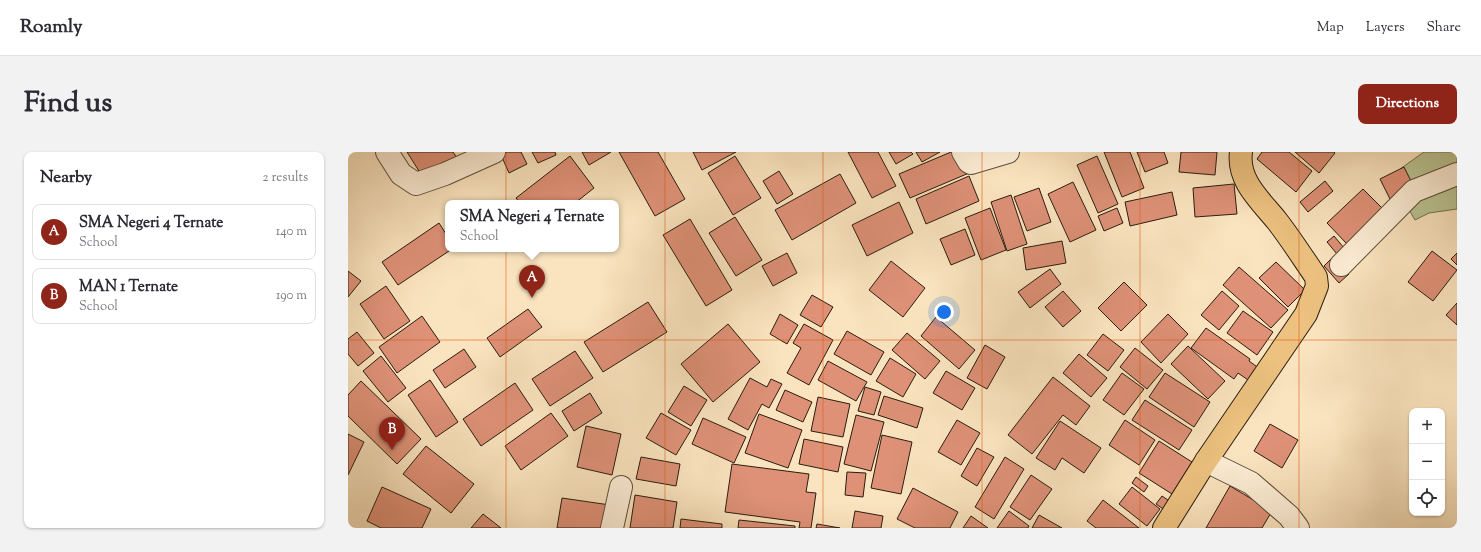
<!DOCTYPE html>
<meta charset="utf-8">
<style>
body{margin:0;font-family:"Sorts Mill Goudy",serif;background:#f2f2f3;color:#2b2b33}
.controls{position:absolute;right:12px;bottom:12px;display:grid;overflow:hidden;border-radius:8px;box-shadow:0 1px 3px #0004}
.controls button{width:36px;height:36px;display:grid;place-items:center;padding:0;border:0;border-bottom:1px solid #e1e1e2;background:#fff;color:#2b2b33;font:20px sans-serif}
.you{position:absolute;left:596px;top:160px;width:14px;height:14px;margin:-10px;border:3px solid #fff;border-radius:50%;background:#1a73e8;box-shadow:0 0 0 6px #1a73e833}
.badge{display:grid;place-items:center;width:26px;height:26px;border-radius:50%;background:#8f2418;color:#fff;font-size:13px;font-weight:700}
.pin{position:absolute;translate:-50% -33px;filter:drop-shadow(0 1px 2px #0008)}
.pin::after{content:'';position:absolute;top:21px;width:14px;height:12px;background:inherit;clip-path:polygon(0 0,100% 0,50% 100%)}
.popup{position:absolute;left:97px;top:48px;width:174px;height:52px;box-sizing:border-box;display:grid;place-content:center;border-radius:8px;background:#fff;filter:drop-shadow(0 1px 3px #0005);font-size:13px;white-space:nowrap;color:#7c7c81}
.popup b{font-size:15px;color:#2b2b33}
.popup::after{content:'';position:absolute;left:50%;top:100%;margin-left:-8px;border:8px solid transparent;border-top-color:#fff}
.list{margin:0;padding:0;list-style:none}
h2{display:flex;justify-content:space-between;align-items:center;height:52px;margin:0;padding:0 16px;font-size:17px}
h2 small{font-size:13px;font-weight:400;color:#7c7c81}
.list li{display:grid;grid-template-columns:26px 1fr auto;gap:12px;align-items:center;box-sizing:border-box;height:56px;margin:0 8px 8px;padding:0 8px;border:1px solid #e1e1e2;border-radius:8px}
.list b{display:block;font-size:15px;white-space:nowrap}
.list p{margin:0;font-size:13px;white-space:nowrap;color:#7c7c81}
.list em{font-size:13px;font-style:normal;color:#7c7c81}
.icon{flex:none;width:22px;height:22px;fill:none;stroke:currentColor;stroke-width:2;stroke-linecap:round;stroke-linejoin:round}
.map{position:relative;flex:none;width:1109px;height:376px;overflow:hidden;border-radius:8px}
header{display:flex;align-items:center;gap:24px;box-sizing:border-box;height:56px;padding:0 20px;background:#fff;border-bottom:1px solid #e1e1e2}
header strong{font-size:19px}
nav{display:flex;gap:22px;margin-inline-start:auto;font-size:14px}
.intro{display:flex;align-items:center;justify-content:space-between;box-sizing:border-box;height:96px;padding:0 24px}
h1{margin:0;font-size:28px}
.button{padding:10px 18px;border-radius:8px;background:#8f2418;color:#fff;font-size:14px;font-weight:700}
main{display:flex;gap:24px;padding:0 24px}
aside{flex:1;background:#fff;border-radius:8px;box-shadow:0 1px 3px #0004}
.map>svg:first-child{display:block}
.green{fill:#bbc594;stroke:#727152}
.building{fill:#de9177;stroke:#2a1d10}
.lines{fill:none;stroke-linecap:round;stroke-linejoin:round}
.minor-casing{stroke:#5e4f3c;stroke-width:24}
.major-casing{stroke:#2a1d10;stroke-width:24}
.minor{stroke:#fcedd5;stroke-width:22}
.major{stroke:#edc280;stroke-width:22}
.grid{fill:none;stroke:#de560c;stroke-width:1;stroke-opacity:0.55}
</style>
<header>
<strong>Roamly</strong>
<nav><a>Map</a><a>Layers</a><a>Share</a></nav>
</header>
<div class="intro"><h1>Find us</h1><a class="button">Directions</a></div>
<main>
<aside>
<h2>Nearby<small>2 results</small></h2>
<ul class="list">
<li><span class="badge">A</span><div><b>SMA Negeri 4 Ternate</b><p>School</p></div><em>140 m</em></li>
<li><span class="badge">B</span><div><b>MAN 1 Ternate</b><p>School</p></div><em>190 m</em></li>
</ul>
</aside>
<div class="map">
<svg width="1109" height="376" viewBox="0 0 1109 376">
<rect width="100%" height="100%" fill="#fae4bf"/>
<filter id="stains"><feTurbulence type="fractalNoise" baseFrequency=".005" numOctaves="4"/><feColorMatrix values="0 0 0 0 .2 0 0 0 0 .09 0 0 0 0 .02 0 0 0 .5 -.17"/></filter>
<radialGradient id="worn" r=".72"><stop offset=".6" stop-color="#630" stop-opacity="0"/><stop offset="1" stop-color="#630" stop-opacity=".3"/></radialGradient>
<path class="green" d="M1076,0h33v57l-28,4 -14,7 -11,-19 -4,-32z"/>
<g class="building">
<path d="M59,0h46l4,6 -33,21z"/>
<path d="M159,0h14l6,12 -18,9 -8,-18z"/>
<path d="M184,0h23l1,3 -18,8z"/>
<path d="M234,0h29l-22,13z"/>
<path d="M271,0h39l27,47 -30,17z"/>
<path d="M345,0h43l-34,18z"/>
<path d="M500,0h30l18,34 -24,12z"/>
<path d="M541,0h22l2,2 -17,10z"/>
<path d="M568,0h24l-18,10z"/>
<path d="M603,0h9l9,21 -59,25 -11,-24z"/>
<path d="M756,0h26l14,36 -22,9z"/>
<path d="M789,0h27l4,11 -23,9z"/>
<path d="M833,0h36l-2,23 -36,-3z"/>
<path d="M914,0h27l23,19 -16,21 -39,-33z"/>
<path d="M947,0h39l1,1 -16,20z"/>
<path d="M222,4l24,32 -19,15h-55l-4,-5z"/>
<path d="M387,4l26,42 -28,17 -25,-42z"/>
<path d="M749,4l21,48 -20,9 -21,-48z"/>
<path d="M1056,15l10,20 -24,12 -10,-20z"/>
<path d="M431,19l14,23 -16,10 -14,-23z"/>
<path d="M492,22l16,29 -64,37 -17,-30z"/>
<path d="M621,24l10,25 -53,23 -10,-25z"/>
<path d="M977,29l8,10 -25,21 -8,-10z"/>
<path d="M725,30l23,48 -26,12 -22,-48z"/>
<path d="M886,32l3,30 -42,3 -2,-29z"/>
<path d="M691,36l12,34 -24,9 -13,-34z"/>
<path d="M1015,37l21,21 -37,34 -20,-21z"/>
<path d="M824,40l5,23 -47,11 -5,-24z"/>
<path d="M663,43l16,49 -20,7 -16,-49z"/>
<path d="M551,50l14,31 -46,23 -15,-31z"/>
<path d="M642,56l16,42 -25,10 -16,-42z"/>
<path d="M769,56l6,15 -19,8 -6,-15z"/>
<path d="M387,65l27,43 -26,16 -27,-43z"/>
<path d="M342,67l42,71 -26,16 -43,-71z"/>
<path d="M91,71l9,14v12h4l-54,36 -16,-23z"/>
<path d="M617,77l10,26 -24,10 -11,-26z"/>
<path d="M986,84l10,12 -7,6 -10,-12z"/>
<path d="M714,89l4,22 -40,7 -3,-22z"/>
<path d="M1084,99l25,19 -24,31 -25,-19z"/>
<path d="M439,101l10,20 -24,13 -11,-20z"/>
<path d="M1109,101v12l-6,-6z"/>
<path d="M985,105l16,17 -10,9 -15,-17z"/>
<path d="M543,109l34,27 -22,29 -34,-27z"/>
<path d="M928,110l29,28 -17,17 -29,-29z"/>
<path d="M891,115l49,43 -17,18 -48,-43z"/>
<path d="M702,117l11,15 -31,24 -12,-16z"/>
<path d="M0,119l13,10 -13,16z"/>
<path d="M776,130l23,23 -26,26 -23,-23z"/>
<path d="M38,134l24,35 -26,18 -24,-35z"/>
<path d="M715,139l18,20 -18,16 -18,-20z"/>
<path d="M874,139l17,15 -20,24 -18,-15z"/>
<path d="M464,143l21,12 -12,20 -21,-12z"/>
<path d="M300,150l19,30 -64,40 -19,-30z"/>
<path d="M1109,151v22l-11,-10z"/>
<path d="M180,157l14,18 -42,30 -13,-19z"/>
<path d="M895,159l30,21 -16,23 -30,-22z"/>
<path d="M432,162l18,11 -11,19 -17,-10z"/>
<path d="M820,162l20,20 -27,29 -20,-21z"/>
<path d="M74,164l18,26 -43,31 -18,-26z"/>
<path d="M588,165l39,33 -16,19 -38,-33z"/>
<path d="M380,172l32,38 -47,40 -32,-38z"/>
<path d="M456,172l29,16 -24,45 -22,-12 14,-25 -8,-5z"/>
<path d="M858,176l44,31 -1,2 11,8 -9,13 -13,-9 -4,6 -43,-31z"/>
<path d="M499,179l37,21 -13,23 -37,-21z"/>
<path d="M9,180l17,21 -16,13 -10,-12v-15z"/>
<path d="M559,181l33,28 -15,18 -33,-29z"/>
<path d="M755,182l21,16 -16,21 -21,-16z"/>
<path d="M637,193l20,12 -18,32 -20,-11z"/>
<path d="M840,194l37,35 -17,18 -37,-35z"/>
<path d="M787,196l28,22 -16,19 -27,-22z"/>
<path d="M116,197l12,18 -31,21 -12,-18z"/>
<path d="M227,199l18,27 -43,28 -18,-27z"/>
<path d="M731,202l28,24 -16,19 -28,-24z"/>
<path d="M33,204l25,32 -18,14 -25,-31z"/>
<path d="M542,206l26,16 -13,23 -27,-16z"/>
<path d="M480,209l39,21 -11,19 -38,-21z"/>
<path d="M598,219l29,17 -13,22 -29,-17z"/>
<path d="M774,221l22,16 -20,26 -21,-15z"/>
<path d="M817,221l45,29 -16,25 -45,-30z"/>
<path d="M705,225l37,29 -14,19 -13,-10 -31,39 -24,-19z"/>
<path d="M402,226l17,9 4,-8 11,5 -13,24 -7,-4 -14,26 -20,-11z"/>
<path d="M82,228l28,42 -22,15 -28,-42z"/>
<path d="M13,229l60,58 -24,25 -49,-48v-21z"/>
<path d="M167,231l18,27 -52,36 -18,-27z"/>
<path d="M336,234l23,14 -16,26 -23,-14z"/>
<path d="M517,235l16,5 -7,23 -16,-4z"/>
<path d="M437,238l27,12 -9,20 -27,-12z"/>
<path d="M242,241l12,20 -28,18 -12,-20z"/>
<path d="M536,244l39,12 -6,20 -39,-13z"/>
<path d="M470,245l32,7 -7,33 -32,-6z"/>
<path d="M797,248l47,30 -13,20 -47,-30z"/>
<path d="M203,261l17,23 -47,34 -16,-24z"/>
<path d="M313,261l30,17 -15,25 -30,-17z"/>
<path d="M411,262l43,16 -14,38 -43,-15z"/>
<path d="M508,263l28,7 -13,49 -27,-7z"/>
<path d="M355,266l43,19 -12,26 -42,-19z"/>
<path d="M609,268l23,13 -19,32 -23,-13z"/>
<path d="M777,268l30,20 -16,25 -30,-20z"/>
<path d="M712,269l41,27 -17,25 -22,-15 -7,12 -19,-12z"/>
<path d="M922,272l28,16 -16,28 -28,-17z"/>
<path d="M238,274l35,8 -9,41 -35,-8z"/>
<path d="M0,282l16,8 -16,33z"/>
<path d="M534,283l30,7 -11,52 -30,-6z"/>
<path d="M456,287l39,8 -5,25 -39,-8z"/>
<path d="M811,289l33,21 -20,32 -33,-21z"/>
<path d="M78,294l48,38 -23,29 -48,-39z"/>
<path d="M629,296l17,9 -17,29 -16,-10z"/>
<path d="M293,305l39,7 -4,22 -40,-7z"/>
<path d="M657,305l19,12 -30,50 -19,-12z"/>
<path d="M384,312l77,10 -3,18 10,1 -5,35h-12l1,-6 -75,-10z"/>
<path d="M499,320l19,1 -3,24 -18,-2z"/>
<path d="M683,323l21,14 -22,31 -20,-13z"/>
<path d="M788,325l12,9 -4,6 -12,-9z"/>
<path d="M882,334l42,25 -10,17h-56z"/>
<path d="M34,335l49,22 -9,19h-41l-14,-7z"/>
<path d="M784,335l28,22 -13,17 -28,-22z"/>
<path d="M565,336l45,24 -8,16h-35l-18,-9z"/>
<path d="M287,343l42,7 -4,26h-43z"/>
<path d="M814,344l16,11 -6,8 -16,-11z"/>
<path d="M214,346l48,7 -4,23h-49z"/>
<path d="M755,348l36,28h-43l-9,-7z"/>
<path d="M507,359l28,5 -2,12h-29z"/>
<path d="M661,359l20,15 -1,2h-31z"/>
<path d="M135,362l18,14h-30z"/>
<path d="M691,363l23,13h-30z"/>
<path d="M623,364l17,12h-25z"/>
<path d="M333,367l41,5v4h-42z"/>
<path d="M391,368l56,6v2h-57z"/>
<path d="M469,372l23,4h-24z"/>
</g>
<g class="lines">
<defs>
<g id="minor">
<path d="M39,0l14,22 15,10 29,-10 49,-22"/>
<path d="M615,0l6,10 2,1 37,-11"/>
<path d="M993,113l73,-74 43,-17"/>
<path d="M858,309l45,22 38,33 9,12"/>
<path d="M264,376l9,-41"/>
</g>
<path id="major" d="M816,376l42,-67 100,-147 11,-28 -1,-9c-13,-19 -25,-38 -39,-56 -16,-20 -40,-40 -36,-69"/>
</defs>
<use href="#minor" class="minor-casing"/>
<use href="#major" class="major-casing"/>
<use href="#minor" class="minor"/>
<use href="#major" class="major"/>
</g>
<path class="grid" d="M158,0v376M317,0v376M475,0v376M634,0v376M792,0v376M951,0v376M0,188h1109"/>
<rect width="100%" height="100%" filter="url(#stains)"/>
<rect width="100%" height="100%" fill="url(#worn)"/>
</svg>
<div class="controls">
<button>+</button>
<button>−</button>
<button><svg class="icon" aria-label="locate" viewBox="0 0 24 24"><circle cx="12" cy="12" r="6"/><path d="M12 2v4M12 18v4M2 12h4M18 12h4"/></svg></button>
</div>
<div class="you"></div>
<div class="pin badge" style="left:184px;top:146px">A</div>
<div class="popup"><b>SMA Negeri 4 Ternate</b>School</div>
<div class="pin badge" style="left:44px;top:298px">B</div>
</div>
</main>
